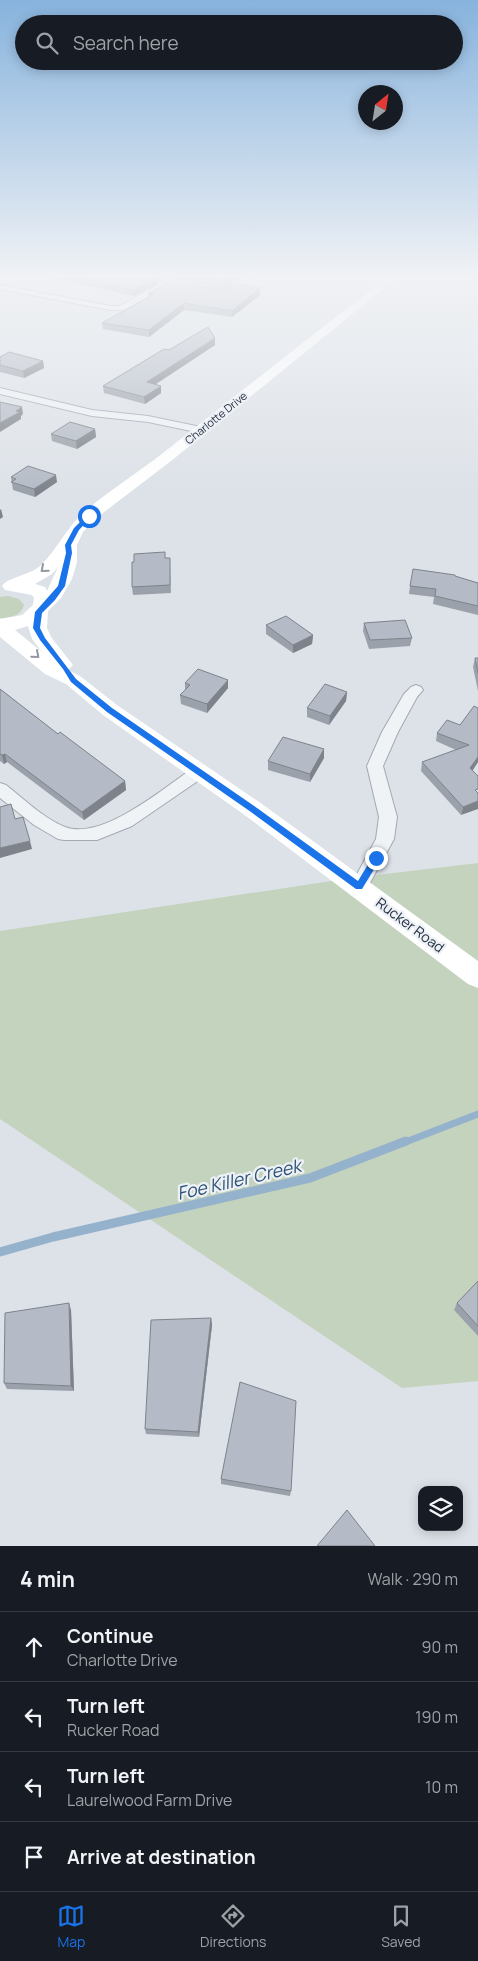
<!DOCTYPE html>
<meta charset="utf-8">
<style>
body{margin:0;font-family:Manrope,sans-serif;background:#20242c;color:#f1f3f6}
.controls{position:absolute;right:15px;bottom:15px;display:grid;overflow:hidden;border-radius:10px;box-shadow:0 2px 12px #0003}
.controls button{width:45px;height:45px;display:grid;place-items:center;padding:0;border:0;border-bottom:1px solid #363941;background:#171b24;color:#f1f3f6;font:25px sans-serif}
.compass{position:absolute;left:358px;top:85px;width:45px;height:45px;border-radius:50%;background:#171b24;box-shadow:0 2px 12px #0003;rotate:30deg}
.stop{position:absolute;width:15px;height:15px;margin:-11px;border:4px solid #1a73e8;border-radius:50%;background:#fff}
.stop.end{background:#1a73e8;border-color:#fff;box-shadow:0 1px 5px #0008}
.list{margin:0;padding:0;list-style:none}
h2{display:flex;justify-content:space-between;align-items:center;height:65px;margin:0;padding:0 20px;font-size:21px}
h2 small{font-size:16px;font-weight:400;color:#9ea1a6}
.list li{display:grid;grid-template-columns:32px 1fr auto;gap:15px;align-items:center;box-sizing:border-box;height:70px;padding:0 20px;border-top:1px solid #363941}
.list b{display:block;font-size:19px;white-space:nowrap}
.list p{margin:0;font-size:16px;white-space:nowrap;color:#9ea1a6}
.list em{font-size:16px;font-style:normal;color:#9ea1a6}
.icon{flex:none;width:28px;height:28px;fill:none;stroke:currentColor;stroke-width:2;stroke-linecap:round;stroke-linejoin:round}
.map{position:relative;flex:none;width:478px;height:1546px;overflow:hidden}
.search{position:absolute;background:#171b24;box-shadow:0 2px 12px #0003;left:15px;right:15px;top:15px;height:55px;display:flex;align-items:center;gap:12px;box-sizing:border-box;padding:0 18px;border-radius:28px;color:#9ea1a6;font-size:19px}
.sheet{height:345px;background:#171b24}
nav{display:flex;justify-content:space-around;align-items:center;box-sizing:border-box;height:70px;border-top:1px solid #363941;background:#171b24;font-size:14px;color:#9ea1a6}
nav a{display:grid;justify-items:center;gap:2px}
nav .on{color:#1a73e8}
.map>svg:first-child{display:block}
.green{fill:#c4d3bd}
.lines{fill:none;stroke-linecap:round;stroke-linejoin:round}
.stream-far1{stroke:#95b2cc;stroke-width:7}
.stream{stroke:#95b2cc;stroke-width:9}
.street-casing{stroke:#a2a9b2;stroke-width:2}
.street{fill:#f0f3f6;fill-rule:evenodd}
.secondary{fill:#fff;fill-rule:evenodd}
.wall{fill:#9ba1aa}
.shaded-wall{fill:#7e838b}
.building{fill:#b4bbc6;stroke:#7e838b}
.oneway{stroke:#9298a0}
.route{fill:#1a73e8}
.labels{text-anchor:middle;stroke-width:4.5;stroke-linejoin:round;paint-order:stroke}
.far-street-label{font-size:11px;fill:#253040;stroke:#edf1f6}
.street-label{font-size:14px;fill:#253040;stroke:#edf1f6}
.near-water-label{font-size:18px;font-style:italic;fill:#2c5277;stroke:#edf1f6}
</style>
<div class="map">
<svg width="478" height="1546" viewBox="0 0 478 1546">
<rect width="100%" height="100%" fill="#dde2e8"/>
<g class="green">
<path d="M8,596l11,3 5,6c-3,11 -14,13 -24,13v-21z"/>
<path d="M478,863v518l-76,7 -402,-269v-188l351,-53z"/>
</g>
<g class="lines">
<path class="stream-far1" d="M403,1143l75,-29"/>
<path class="stream" d="M0,1252l53,-15 257,-59 96,-37"/>
<defs>
<g id="street">
<path d="M163,282l7,2 -45,26h-15l-110,-21v-4l110,21h10z"/>
<path d="M0,388l92,22 56,6 53,11 5,3 -5,3 -53,-11 -56,-6 -92,-22z"/>
<path d="M416,685l5,2 2,3 -6,7 -19,35 -15,34 14,51 -3,22 -29,53 -6,2 -6,-2 -3,-5 26,-48 3,-22 -12,-51 15,-34 22,-38 7,-7z"/>
<path d="M199,766l6,2 2,4 -2,4 -73,50 -35,14h-33l-6,-1 -24,-14 -34,-27v-15l6,2c18,14 37,33 59,42 37,14 99,-39 128,-59z"/>
</g>
</defs>
<use href="#street" class="street-casing"/>
<use href="#street" class="street"/>
<path class="secondary" d="M387,277h11l-227,184 -76,58 -12,13 -6,13v17l-5,17 -11,19 -13,13 -1,17 4,9 22,28 -5,5 12,6 37,29 145,99 216,157v27l-10,-4 -222,-168 -143,-101 -37,-31 -21,-10 -45,-37v-18l22,-4 11,-10 1,-7 -2,-3 -27,-5 -3,-4c6,-9 29,-11 39,-21 17,-17 26,-38 43,-53 25,-21 53,-39 79,-59 75,-59 149,-118 224,-176zM58,567l-11,24 -2,-4 -10,-3 17,-10zM28,626l4,13 10,13 -27,-22z"/>
</g>
<g class="wall">
<path d="M48,277h107l3,7 -24,12z"/>
<path d="M164,277h76l-10,6 30,5v7l-28,22 -48,-7 -35,27 -46,-8 -1,-6 47,-26 -1,-4 79,-2 1,-1z"/>
<path d="M215,345l-60,39 6,9 -16,11 -41,-11 -1,-7 66,-36z"/>
<path d="M0,357l43,4 1,7 -20,10 -24,-6z"/>
<path d="M95,429l1,8 -19,12 -25,-8 -1,-7z"/>
<path d="M11,477l46,5 -22,15 -22,-7z"/>
<path d="M165,558l5,8 1,27 -38,2 -1,-8z"/>
<path d="M455,576l23,7v32l-45,-11 1,-7 -25,-3 1,-8z"/>
<path d="M364,623l48,15 -2,8 -41,3 -6,-18z"/>
<path d="M266,625l47,10 -1,9 -19,9 -27,-19z"/>
<path d="M475,658h3v33l-5,-24z"/>
<path d="M185,683l43,5 -21,25 -26,-9 -1,-9 5,-5z"/>
<path d="M0,689l58,45 67,47 1,9 -42,30 -77,-58 -3,2 -4,-3z"/>
<path d="M347,692l-1,9 -17,24 -22,-8v-9z"/>
<path d="M478,708v54l-5,8 -12,45 -40,-44 1,-9 34,-12 -20,-9 1,-8 23,-8z"/>
<path d="M324,758l-14,24 -42,-12v-9z"/>
<path d="M478,1281v55l-24,-26 3,-7z"/>
<path d="M71,1310l3,81 -67,-2 -3,-6z"/>
<path d="M211,1318l1,7 -13,112 -53,-3 -1,-5z"/>
<path d="M221,1479l70,12 -1,5 -69,-12z"/>
</g>
<g class="shaded-wall">
<path d="M158,277v7l-24,12 -1,-6z"/>
<path d="M229,277h11l-12,6 -6,-2z"/>
<path d="M260,288v7l-28,22v-6z"/>
<path d="M184,303v7l-35,27v-7z"/>
<path d="M215,338v7l-68,45v-8z"/>
<path d="M43,361l1,7 -20,10 -1,-7z"/>
<path d="M161,386v7l-16,11 -1,-7z"/>
<path d="M22,407l1,7 -2,2v3l-21,13v-9z"/>
<path d="M95,429l1,8 -19,12 -1,-8z"/>
<path d="M56,475l1,7 -22,15 -1,-8z"/>
<path d="M1,509l2,8 -3,2v-9z"/>
<path d="M313,635l-1,9 -19,9v-8z"/>
<path d="M228,680v8l-21,25v-9z"/>
<path d="M347,692l-1,9 -17,24 1,-9z"/>
<path d="M324,749v9l-14,24v-8z"/>
<path d="M5,754l2,8 -3,2 -2,-9z"/>
<path d="M478,757v5l-10,15 2,-9z"/>
<path d="M125,781l1,9 -42,30 -2,-8z"/>
<path d="M478,801v8l-17,6 2,-8z"/>
<path d="M30,841l2,8 -32,9v-10z"/>
<path d="M69,1303l2,7 3,81 -3,-5z"/>
<path d="M211,1318l1,7 -13,112 -1,-5z"/>
</g>
<g class="building">
<path d="M74,277h84l-25,13z"/>
<path d="M196,277h33l-7,4 38,7 -28,23 -48,-8 -35,27 -47,-7 52,-29 -6,-1 24,-12 55,10 6,-5 -6,-3z"/>
<path d="M208,327l7,11 -68,44 14,4 -17,11 -41,-11 61,-37 5,1z"/>
<path d="M9,352l34,9 -20,10 -23,-6v-8z"/>
<path d="M0,402l22,5 -6,4 4,1 -20,11z"/>
<path d="M70,422l25,7 -19,12 -25,-7z"/>
<path d="M28,466l28,9 -22,14 -23,-7 5,-3 -5,-2z"/>
<path d="M165,552v6h5v27l-38,2v-25h2v-8z"/>
<path d="M413,569l42,6v1l23,7v23l-43,-10 1,-7 -26,-3z"/>
<path d="M286,616l27,19 -20,10 -27,-20z"/>
<path d="M405,620l7,18 -42,2 -6,-17z"/>
<path d="M475,658h3v15z"/>
<path d="M198,669l30,11 -21,24 -27,-9 10,-10 -5,-2z"/>
<path d="M325,684l22,8 -17,24 -23,-8z"/>
<path d="M0,689l58,45 2,-2 65,49 -43,31 -77,-58 -3,1 -2,-1z"/>
<path d="M474,706l4,2v49l-8,11 8,8v13l-3,1 3,3v8l-15,6 -41,-45 47,-17 -32,-12 10,-13 13,5z"/>
<path d="M283,737l41,12 -14,25 -42,-13z"/>
<path d="M11,804l4,15 8,-2 7,24 -30,7v-41z"/>
<path d="M478,1281v45l-21,-23z"/>
<path d="M69,1303l2,83 -67,-3 1,-70z"/>
<path d="M211,1318l-13,114 -53,-3 6,-109z"/>
<path d="M240,1382l56,19 -5,90 -70,-12z"/>
<path d="M347,1510l28,36h-58z"/>
</g>
<defs><path id="oneway-chevron" d="M-2-3.5L2.5 0L-2 3.5" fill="none" stroke-width="1.6" stroke-linecap="round" stroke-linejoin="round" transform="scale(1.25)"/></defs>
<g class="oneway">
<use href="#oneway-chevron" transform="translate(44 569) rotate(139)"/>
<use href="#oneway-chevron" transform="translate(36 655) rotate(41)"/>
</g>
<linearGradient id="sky" x2="0" y2="1"><stop stop-color="#87b3dd"/><stop offset="0.56" stop-color="#f0f2f5"/><stop offset="1" stop-color="#f0f2f5" stop-opacity="0"/></linearGradient>
<rect width="478" height="493" fill="url(#sky)"/>
<path class="route" d="M87,515l5,1 -13,14 -8,15 1,8 -7,33 -10,14 -13,13 -2,15 5,10 31,41 36,29 145,100 101,73 15,-25h6l2,2 -19,31h-6l-105,-77 -144,-100 -36,-30 -8,-13 -23,-29 -7,-12 2,-16 23,-26 8,-33 -1,-8 9,-17z"/>
<g class="labels">
<g class="far-street-label">
<text transform="translate(216 418) rotate(-39)" y="4">Charlotte Drive</text>
</g>
<g class="street-label">
<text transform="translate(410 925) rotate(37)" y="5">Rucker Road</text>
</g>
<g class="near-water-label">
<text transform="translate(239 1180) rotate(-13)" y="6">Foe Killer Creek</text>
</g>
</g>
</svg>
<div class="controls">
<button><svg class="icon" aria-label="layers" viewBox="0 0 24 24"><path d="M12 4l9 5-9 5-9-5zM3 14l9 5 9-5"/></svg></button>
</div>
<svg class="compass" viewBox="-18 -18 36 36"><path d="M0-13l5 13h-10z" fill="#e53935"/><path d="M0 13l5-13h-10z" fill="#9ea1a6"/></svg>
<div class="stop" style="left:89px;top:516px"></div>
<div class="stop end" style="left:376px;top:858px"></div>
<div class="search"><svg class="icon" aria-label="search" viewBox="0 0 24 24"><circle cx="10" cy="10" r="6"/><path d="M15 15l6 6"/></svg>Search here</div>
</div>
<section class="sheet">
<h2>4 min<small>Walk · 290 m</small></h2>
<ul class="list">
<li><svg class="icon" aria-label="ahead" viewBox="0 0 24 24"><path d="M12 20V5M6 11l6-6 6 6"/></svg><div><b>Continue</b><p>Charlotte Drive</p></div><em>90 m</em></li>
<li><svg class="icon" aria-label="left" viewBox="0 0 24 24"><path d="M17 20v-9H6M10 6l-5 5 5 5"/></svg><div><b>Turn left</b><p>Rucker Road</p></div><em>190 m</em></li>
<li><svg class="icon" aria-label="left" viewBox="0 0 24 24"><path d="M17 20v-9H6M10 6l-5 5 5 5"/></svg><div><b>Turn left</b><p>Laurelwood Farm Drive</p></div><em>10 m</em></li>
<li><svg class="icon" aria-label="arrive" viewBox="0 0 24 24"><path d="M6 21V4h12l-3 4 3 4H6"/></svg><div><b>Arrive at destination</b></div></li>
</ul>
</section>
<nav>
<a class="on"><svg class="icon" aria-label="map" viewBox="0 0 24 24"><path d="M3 6l6-2 6 2 6-2v14l-6 2-6-2-6 2zM9 4v14M15 6v14"/></svg>Map</a>
<a><svg class="icon" aria-label="directions" viewBox="0 0 24 24"><path d="M12 3l9 9-9 9-9-9zM9 14v-3h6M13 9l2 2-2 2"/></svg>Directions</a>
<a><svg class="icon" aria-label="saved" viewBox="0 0 24 24"><path d="M7 4h10v16l-5-4-5 4z"/></svg>Saved</a>
</nav>
